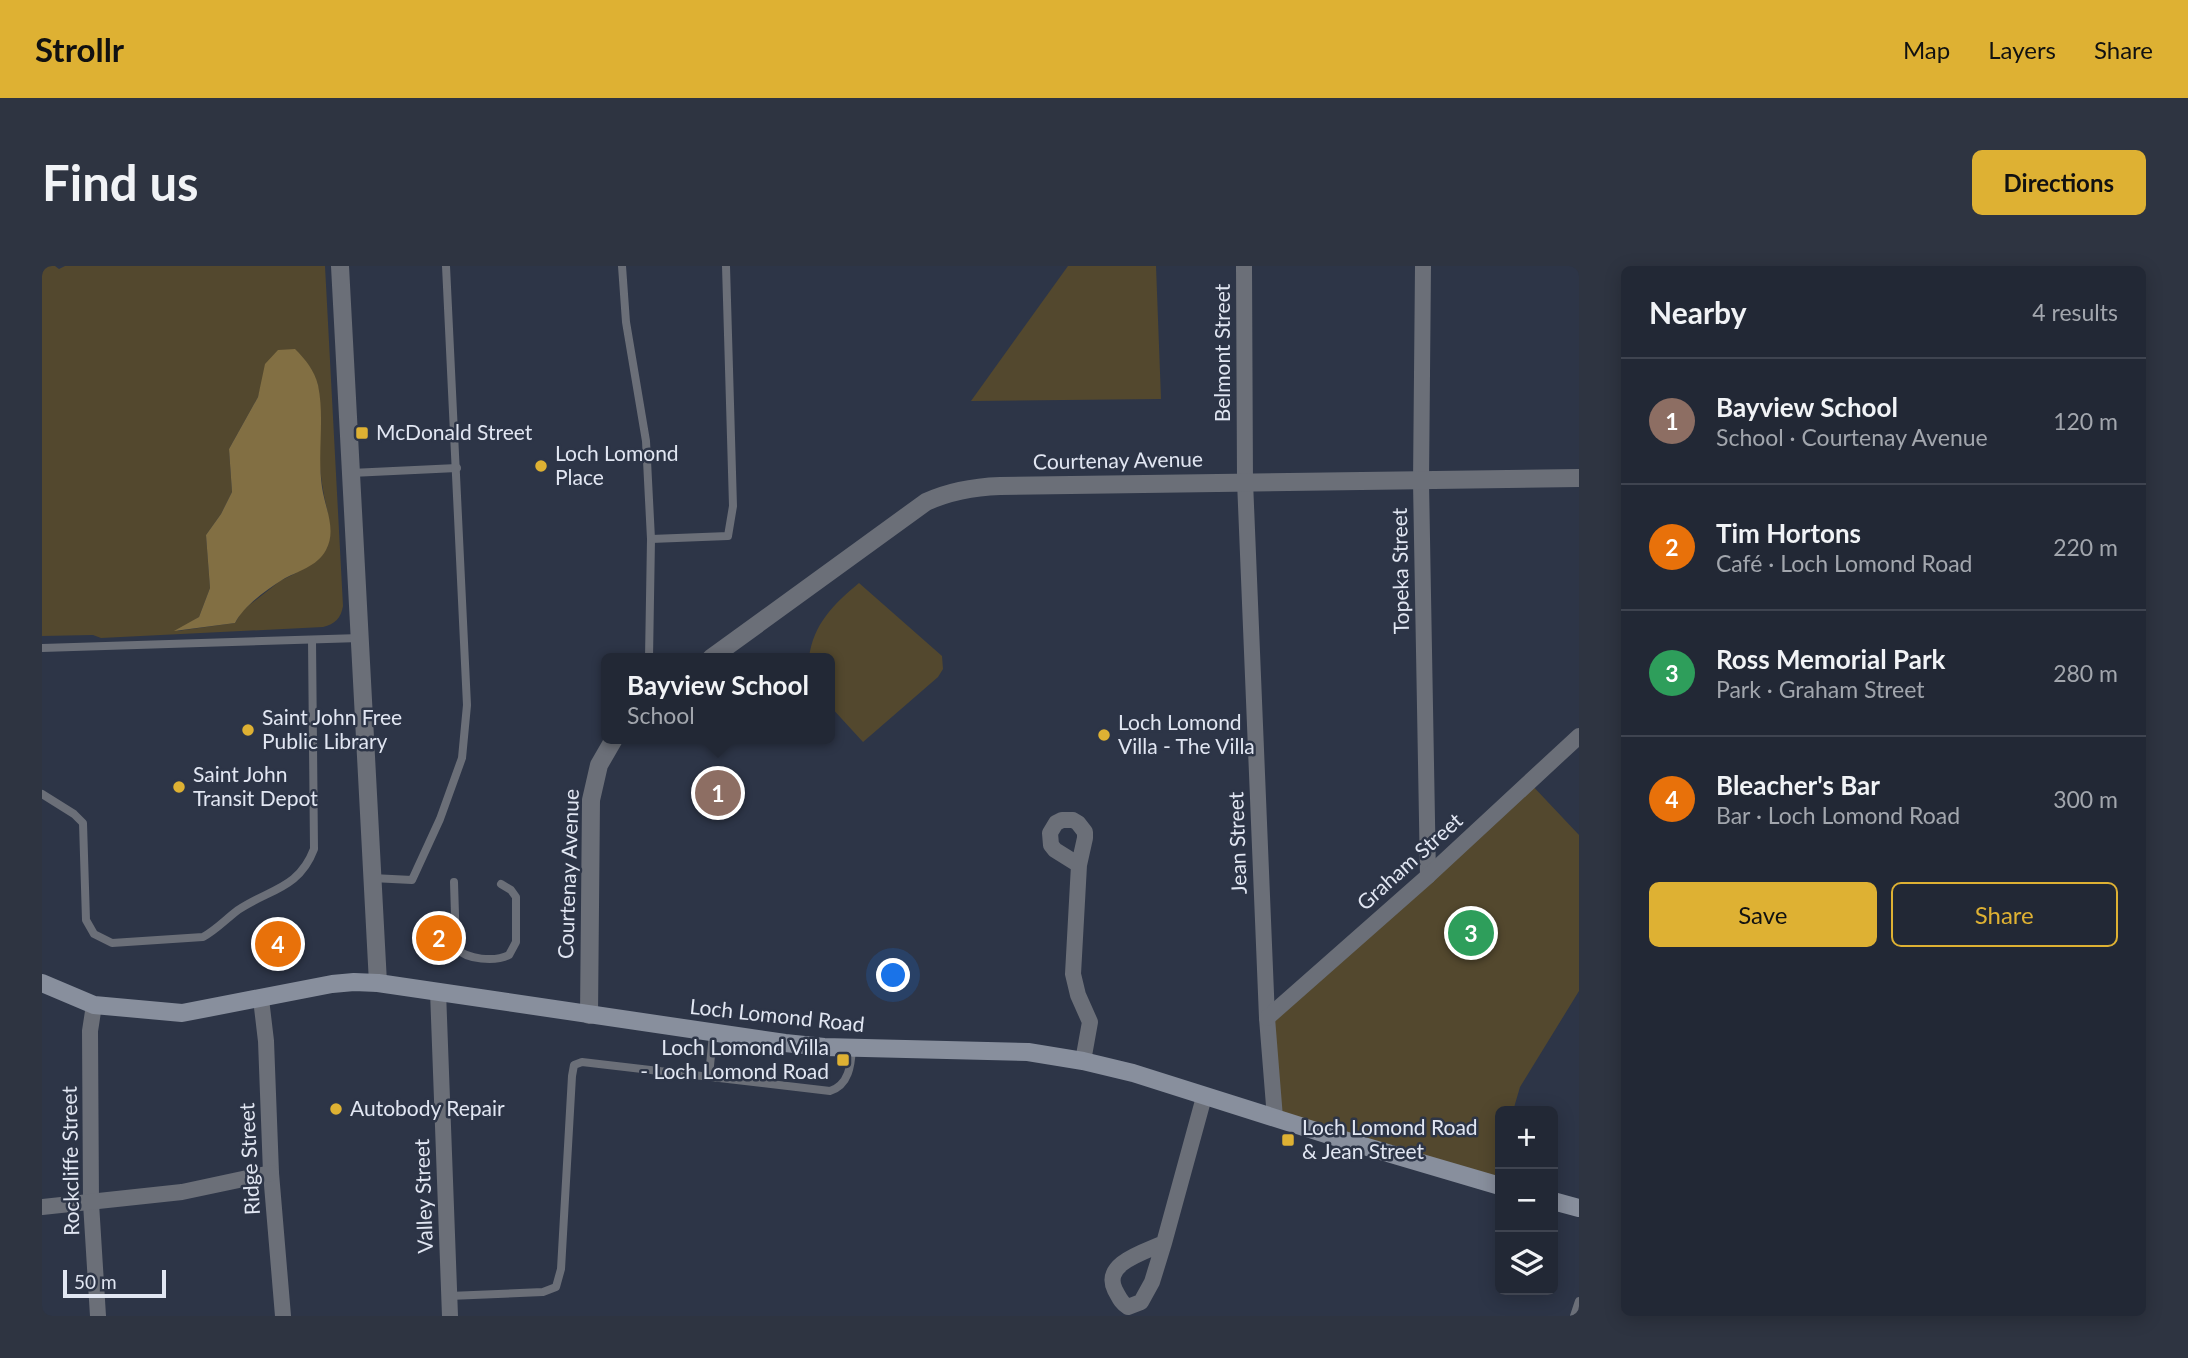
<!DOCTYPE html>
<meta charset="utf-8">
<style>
body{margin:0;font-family:Lato,sans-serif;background:#2e3441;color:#f1f3f6}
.controls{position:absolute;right:21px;bottom:21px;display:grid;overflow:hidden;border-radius:10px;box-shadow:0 4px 18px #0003}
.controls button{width:63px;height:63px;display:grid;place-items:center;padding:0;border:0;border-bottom:2px solid #3f4450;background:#222835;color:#f1f3f6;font:35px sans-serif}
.scale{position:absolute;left:21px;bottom:18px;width:103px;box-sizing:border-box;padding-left:7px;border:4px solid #e1e6f2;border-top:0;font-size:19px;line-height:24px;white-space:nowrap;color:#e1e6f2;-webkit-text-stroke:5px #2d3547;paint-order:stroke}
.you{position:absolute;left:852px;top:710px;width:24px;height:24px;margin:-18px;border:5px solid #fff;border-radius:50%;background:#1a73e8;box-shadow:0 0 0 10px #1a73e833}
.badge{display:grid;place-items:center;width:46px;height:46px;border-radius:50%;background:#deb133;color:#fff;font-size:23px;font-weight:700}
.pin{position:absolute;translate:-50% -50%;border:4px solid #fff;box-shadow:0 2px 7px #0006}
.popup{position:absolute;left:559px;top:387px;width:234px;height:91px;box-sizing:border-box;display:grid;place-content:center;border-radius:10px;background:#222835;filter:drop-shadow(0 2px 5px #0005);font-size:23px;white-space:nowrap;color:#a2a6ad}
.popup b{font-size:26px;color:#f1f3f6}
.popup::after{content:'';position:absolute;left:50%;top:100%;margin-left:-14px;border:14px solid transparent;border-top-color:#222835}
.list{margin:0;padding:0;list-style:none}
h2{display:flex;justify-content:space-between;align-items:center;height:91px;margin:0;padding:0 28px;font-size:30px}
h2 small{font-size:23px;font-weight:400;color:#a2a6ad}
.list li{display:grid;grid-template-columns:46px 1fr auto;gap:21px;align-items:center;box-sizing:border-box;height:126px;padding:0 28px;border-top:2px solid #3f4450}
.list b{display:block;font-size:26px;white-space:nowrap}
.list p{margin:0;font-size:23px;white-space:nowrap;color:#a2a6ad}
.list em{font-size:23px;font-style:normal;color:#a2a6ad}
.actions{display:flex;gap:14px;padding:21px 28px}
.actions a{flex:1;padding:16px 0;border:2px solid #deb133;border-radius:10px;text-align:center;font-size:24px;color:#deb133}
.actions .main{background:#deb133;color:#111}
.icon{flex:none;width:38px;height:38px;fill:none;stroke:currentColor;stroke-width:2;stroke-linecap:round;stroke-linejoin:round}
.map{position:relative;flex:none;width:1537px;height:1050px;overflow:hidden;border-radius:10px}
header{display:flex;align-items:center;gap:42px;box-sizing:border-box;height:98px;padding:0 35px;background:#deb133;color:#111}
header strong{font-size:33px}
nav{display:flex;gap:38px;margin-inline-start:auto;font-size:24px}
.intro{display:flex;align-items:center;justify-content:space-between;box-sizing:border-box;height:168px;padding:0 42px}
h1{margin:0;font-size:49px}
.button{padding:18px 32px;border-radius:10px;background:#deb133;color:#111;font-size:24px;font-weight:700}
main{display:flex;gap:42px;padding:0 42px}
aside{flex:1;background:#222835;border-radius:10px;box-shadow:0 4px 18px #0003}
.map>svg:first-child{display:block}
.green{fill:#53482e;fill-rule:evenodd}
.forest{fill:#826f43}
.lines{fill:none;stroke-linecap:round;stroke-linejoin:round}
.service{stroke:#6b6f78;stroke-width:8}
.minor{stroke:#6b6f78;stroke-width:16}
.tertiary{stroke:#6b6f78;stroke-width:18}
.secondary{stroke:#888f9d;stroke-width:18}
.poi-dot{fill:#deb133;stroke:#2d3547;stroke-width:2.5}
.labels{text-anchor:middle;stroke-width:5;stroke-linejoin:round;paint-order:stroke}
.street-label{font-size:21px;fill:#e1e6f2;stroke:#2d3547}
.poi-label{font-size:21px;fill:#e1e6f2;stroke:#2d3547;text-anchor:start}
</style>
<header>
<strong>Strollr</strong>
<nav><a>Map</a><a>Layers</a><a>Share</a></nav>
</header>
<div class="intro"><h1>Find us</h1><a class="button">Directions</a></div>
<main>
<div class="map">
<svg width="1537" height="1050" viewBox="0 0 1537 1050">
<rect width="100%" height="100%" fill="#2d3547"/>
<g class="green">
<path d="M0,0h13l4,3 6,-3h260l18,340c-2,12 -8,18 -20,21l-222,11 -8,-3 -51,1zM275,116c5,26 1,46 2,72 1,20 4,40 9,59l-32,60 -16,8 -37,29 -8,13 -58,8 22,-14 11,-29 -4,-53 15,-21 11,-22 -3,-43 29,-52 3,-11z"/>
<path d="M1026,0h88l5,133 -190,2z"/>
<path d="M817,317l83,73 1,13 -5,8 -75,65 -33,-36v-48h-21c4,-34 25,-54 50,-75z"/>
<path d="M1487,516l50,53v156l-59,96 -7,24h-13v49l-6,24 -219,-66 -8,-100z"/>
</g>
<path class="forest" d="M253,83c11,11 19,21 23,36 7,34 -1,68 4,102 3,21 15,43 4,63 -9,17 -29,21 -44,30 -17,11 -38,26 -47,43l-61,8 25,-14 11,-29 -4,-53 15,-21 11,-22 -3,-43 29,-52 7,-33 13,-14z"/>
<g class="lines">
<g class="service">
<path d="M580,0l4,56 20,119 5,98 -2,119"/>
<path d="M309,207l106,-5"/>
<path d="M609,273l77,-3 5,-30 -7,-240"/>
<path d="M0,382l318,-10"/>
<path d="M0,528l32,20 9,9 3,97 8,14 18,9 91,-6c13,-7 23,-18 35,-27 31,-21 61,-21 76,-61l-2,-209"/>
<path d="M330,612l40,2 28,-61 22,-61 5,-53 -21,-439"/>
<path d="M412,616l2,66c11,12 39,14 53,7l7,-13v-45l-5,-7 -10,-6"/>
<path d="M667,810l4,-42"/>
<path d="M407,1030l94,-4 13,-5 5,-18 11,-193 2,-11 8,-3 248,29c19,-6 21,-26 22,-43"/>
<path d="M1532,1050l5,-15"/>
</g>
<g class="minor">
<path d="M1202,0l1,215 22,537 8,100"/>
<path d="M1381,0l-2,216 7,394"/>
<path d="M1037,599l-24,-15 -4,-5 -1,-12 6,-10 6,-3h11l5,3 7,9v6l-6,27 -6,109 5,21 12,27 -7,39"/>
<path d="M396,725l12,325"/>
<path d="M219,733l5,42 5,132 12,143"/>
<path d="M52,739l-4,26 1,172 7,113"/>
<path d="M1225,752l161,-142 151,-140"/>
<path d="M0,941l140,-15 89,-19"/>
<path d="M1122,977l-12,39 -11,20 -13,5c-7,-4 -9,-10 -13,-17 -13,-27 30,-38 49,-47l40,-146"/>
</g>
<g class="tertiary">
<path d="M298,0l38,717"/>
<path d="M669,392l215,-156c24,-11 47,-15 74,-16l579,-8"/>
<path d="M547,749l2,-215 8,-35 15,-26"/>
</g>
<g class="secondary">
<path d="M0,717l52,22 88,8 150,-29 22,-2 24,1 407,60 39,4 204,5 55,9 50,12 224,71 143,42"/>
<path d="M1511,935l26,7"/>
</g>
</g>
<g class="poi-dot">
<rect x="313" y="160" width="14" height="14" rx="3.5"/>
<circle cx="499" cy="200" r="7"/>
<circle cx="206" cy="464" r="7"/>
<circle cx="1062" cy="469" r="7"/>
<circle cx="137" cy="521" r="7"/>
<rect x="794" y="787" width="14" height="14" rx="3.5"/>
<circle cx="294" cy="843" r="7"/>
<rect x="1239" y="867" width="14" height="14" rx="3.5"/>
</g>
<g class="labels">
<g class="street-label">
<text transform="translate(1181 87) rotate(-90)" y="7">Belmont Street</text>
<text transform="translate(1076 195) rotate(-1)" y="7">Courtenay Avenue</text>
<text transform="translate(1359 305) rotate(-91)" y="7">Topeka Street</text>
<text transform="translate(1196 577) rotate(-92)" y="7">Jean Street</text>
<text transform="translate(1368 596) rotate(-42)" y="7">Graham Street</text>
<text transform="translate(527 608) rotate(-88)" y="7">Courtenay Avenue</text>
<text transform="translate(735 750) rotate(6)" y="7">Loch Lomond Road</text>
<text transform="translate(208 893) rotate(-93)" y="7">Ridge Street</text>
<text transform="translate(29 895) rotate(-91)" y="7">Rockcliffe Street</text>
<text transform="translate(382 930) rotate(-92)" y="7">Valley Street</text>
</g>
<g class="poi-label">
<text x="334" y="174">McDonald Street</text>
<text x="513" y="195">Loch Lomond<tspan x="513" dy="24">Place</tspan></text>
<text x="220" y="459">Saint John Free<tspan x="220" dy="24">Public Library</tspan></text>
<text x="1076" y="464">Loch Lomond<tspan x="1076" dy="24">Villa - The Villa</tspan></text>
<text x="151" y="516">Saint John<tspan x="151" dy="24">Transit Depot</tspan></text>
<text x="787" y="789" text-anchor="end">Loch Lomond Villa<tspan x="787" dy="24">- Loch Lomond Road</tspan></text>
<text x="308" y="850">Autobody Repair</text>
<text x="1260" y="869">Loch Lomond Road<tspan x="1260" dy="24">&amp; Jean Street</tspan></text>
</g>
</g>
</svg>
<div class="controls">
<button>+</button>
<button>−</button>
<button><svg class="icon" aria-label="layers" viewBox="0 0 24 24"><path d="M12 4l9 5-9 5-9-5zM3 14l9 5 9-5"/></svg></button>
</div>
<div class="scale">50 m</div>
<div class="you"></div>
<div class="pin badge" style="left:676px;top:527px;background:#8d6e63">1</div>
<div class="popup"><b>Bayview School</b>School</div>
<div class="pin badge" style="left:397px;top:672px;background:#e8710a">2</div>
<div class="pin badge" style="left:1429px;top:667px;background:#2e9e5b">3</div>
<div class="pin badge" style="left:236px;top:678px;background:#e8710a">4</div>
</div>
<aside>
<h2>Nearby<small>4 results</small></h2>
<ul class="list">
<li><span class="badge" style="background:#8d6e63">1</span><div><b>Bayview School</b><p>School · Courtenay Avenue</p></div><em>120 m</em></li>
<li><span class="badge" style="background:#e8710a">2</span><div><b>Tim Hortons</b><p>Café · Loch Lomond Road</p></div><em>220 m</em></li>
<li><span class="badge" style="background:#2e9e5b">3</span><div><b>Ross Memorial Park</b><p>Park · Graham Street</p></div><em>280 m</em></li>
<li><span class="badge" style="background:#e8710a">4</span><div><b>Bleacher's Bar</b><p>Bar · Loch Lomond Road</p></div><em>300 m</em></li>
</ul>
<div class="actions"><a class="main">Save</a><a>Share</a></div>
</aside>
</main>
